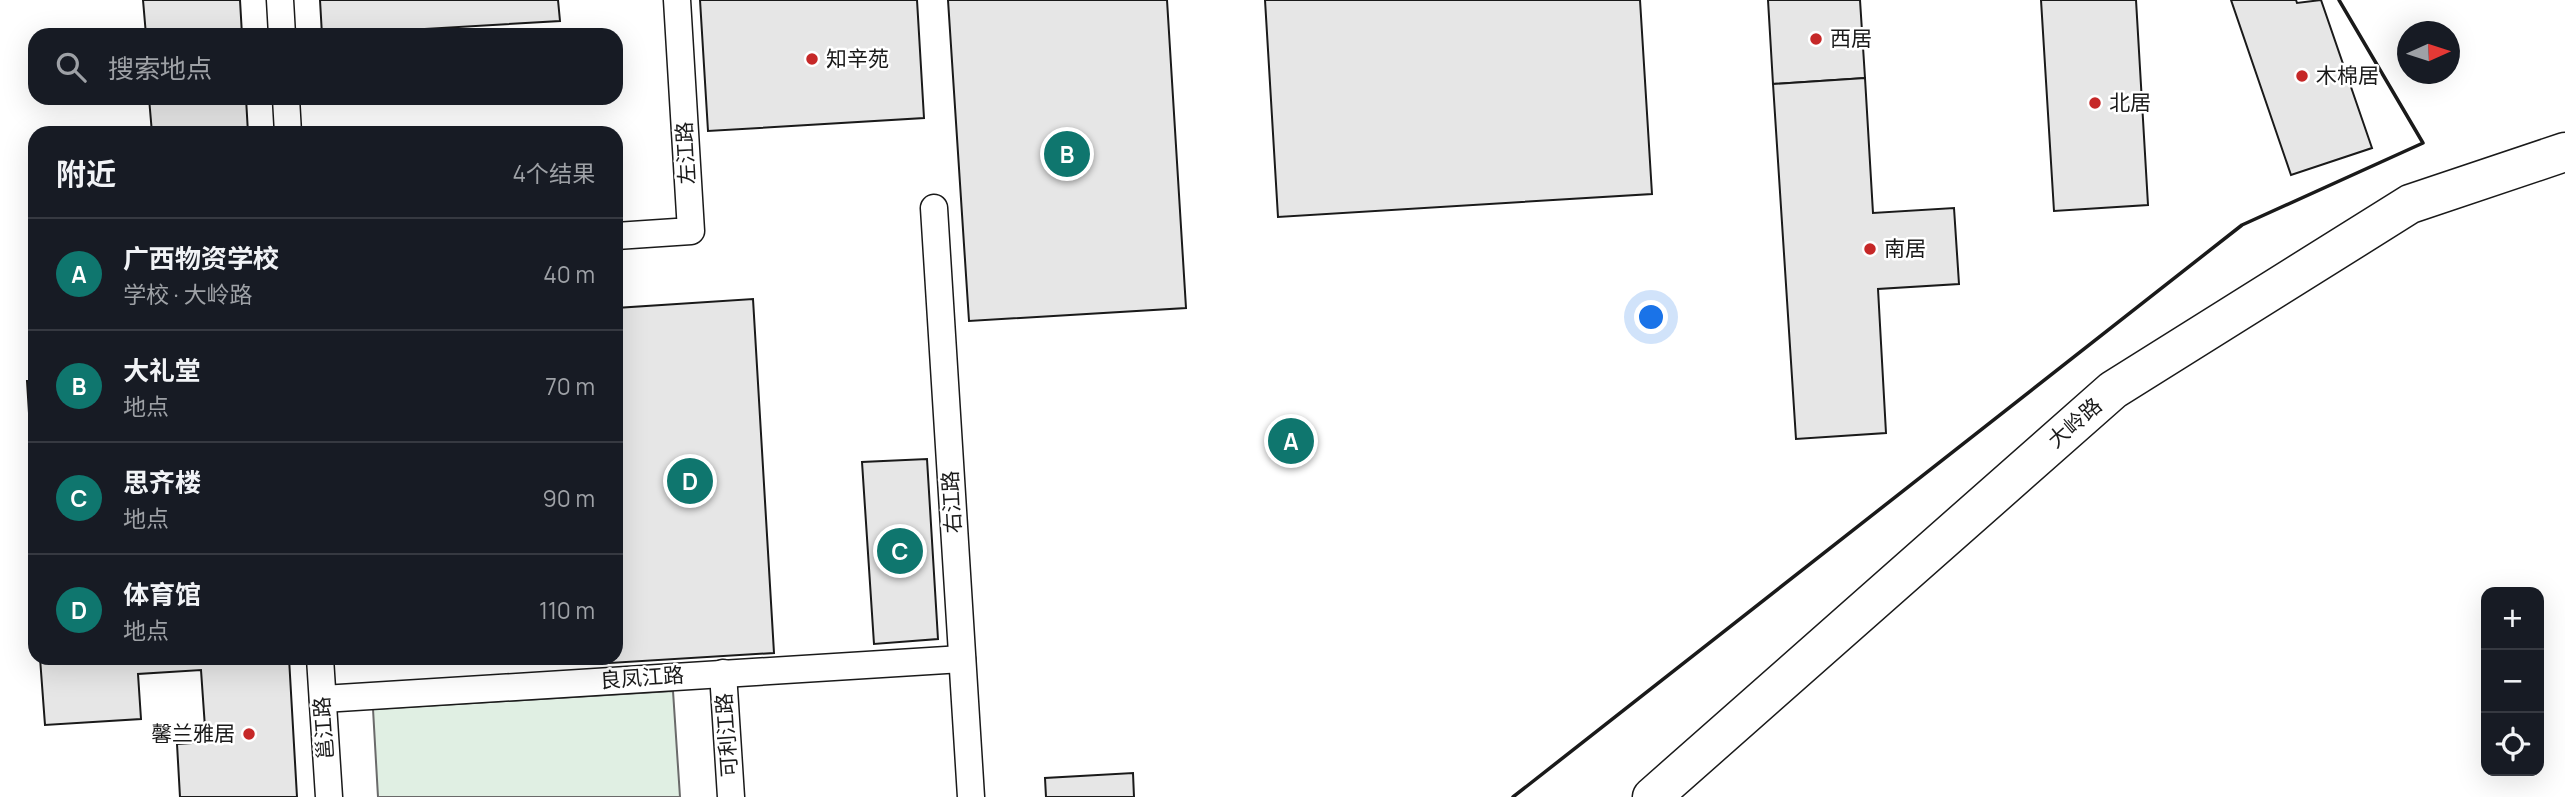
<!DOCTYPE html>
<html lang="zh">
<meta charset="utf-8">
<style>
body{margin:0;font-family:Manrope,"Noto Sans SC",sans-serif;background:#242831;color:#f1f3f6}
.controls{position:absolute;right:21px;bottom:21px;display:grid;overflow:hidden;border-radius:14px;box-shadow:0 7px 28px #0002}
.controls button{width:63px;height:63px;display:grid;place-items:center;padding:0;border:0;border-bottom:2px solid #363941;background:#171b24;color:#f1f3f6;font:35px sans-serif}
.compass{position:absolute;left:2397px;top:21px;width:63px;height:63px;border-radius:50%;background:#171b24;box-shadow:0 7px 28px #0002;rotate:87deg}
.you{position:absolute;left:1652px;top:318px;width:24px;height:24px;margin:-18px;border:5px solid #fff;border-radius:50%;background:#1a73e8;box-shadow:0 0 0 10px #1a73e833}
.badge{display:grid;place-items:center;width:46px;height:46px;border-radius:50%;background:#0f766e;color:#fff;font-size:23px;font-weight:700}
.pin{position:absolute;translate:-50% -50%;border:4px solid #fff;box-shadow:0 2px 7px #0006}
.list{margin:0;padding:0;list-style:none}
h2{display:flex;justify-content:space-between;align-items:center;height:91px;margin:0;padding:0 28px;font-size:30px}
h2 small{font-size:23px;font-weight:400;color:#9ea1a6}
.list li{display:grid;grid-template-columns:46px 1fr auto;gap:21px;align-items:center;box-sizing:border-box;height:112px;padding:0 28px;border-top:2px solid #363941}
.list b{display:block;font-size:26px;white-space:nowrap}
.list p{margin:0;font-size:23px;white-space:nowrap;color:#9ea1a6}
.list em{font-size:23px;font-style:normal;color:#9ea1a6}
.icon{flex:none;width:38px;height:38px;fill:none;stroke:currentColor;stroke-width:2;stroke-linecap:round;stroke-linejoin:round}
.map{position:relative;flex:none;width:2565px;height:797px;overflow:hidden}
.search{position:absolute;background:#171b24;box-shadow:0 7px 28px #0002;left:28px;top:28px;width:595px;height:77px;display:flex;align-items:center;gap:18px;box-sizing:border-box;padding:0 24px;border-radius:21px;color:#9ea1a6;font-size:26px}
.panel{position:absolute;background:#171b24;box-shadow:0 7px 28px #0002;left:28px;top:126px;width:595px;height:539px;border-radius:21px}
.map>svg:first-child{display:block}
.grass{fill:#e0efe3;stroke:#6a6a6a;stroke-width:2}
.building{fill:#e6e6e6;stroke:#1a1a1a;stroke-width:2}
.lines{fill:none;stroke-linecap:round;stroke-linejoin:round}
.lane-casing{stroke:#1a1a1a;stroke-width:29}
.street-casing{stroke:#1a1a1a;stroke-width:41}
.lane{stroke:#fff;stroke-width:26}
.street{stroke:#fff;stroke-width:38}
.wall{stroke:#1a1a1a;stroke-width:3.5}
.poi-dot{fill:#c62828;stroke:#fff;stroke-width:2.5}
.labels{text-anchor:middle;stroke-width:5;stroke-linejoin:round;paint-order:stroke}
.poi-label{font-size:21px;fill:#1a1a1a;stroke:#fff;text-anchor:start}
.street-label{font-size:21px;fill:#1a1a1a;stroke:#fff}
</style>
<div class="map">
<svg width="2565" height="797" viewBox="0 0 2565 797">
<rect width="100%" height="100%" fill="#fff"/>
<path class="grass" d="M673,691l7,106h-302l-5,-88z"/>
<g class="building">
<path d="M143,0h97l2,35h-96z"/>
<path d="M320,0h238l2,21 -238,14z"/>
<path d="M700,0h217l7,118 -216,13z"/>
<path d="M948,0h219l19,308 -217,13z"/>
<path d="M1265,0h375l12,194 -374,23z"/>
<path d="M1768,0h92l5,78 -92,6z"/>
<path d="M2041,0h95l12,205 -94,6z"/>
<path d="M2231,0h65l1,3 24,-3 51,148 -81,27z"/>
<path d="M1865,78l8,135 81,-5 5,76 -81,5 8,144 -90,6 -23,-355z"/>
<path d="M149,98h97l2,35h-96z"/>
<path d="M753,299l21,354 -164,10v-5h6v-350z"/>
<path d="M27,381h8v80h-3z"/>
<path d="M927,459l11,180 -64,5 -12,-182z"/>
<path d="M40,658h249l8,139h-117l-3,-53 29,-2 -5,-72 -63,4 3,45 -96,6z"/>
<path d="M1133,773l1,24h-88l-1,-19z"/>
</g>
<g class="lines">
<defs>
<g id="lane">
<path d="M280,0l2,35"/>
<path d="M286,98l2,35"/>
<path d="M934,208l37,589"/>
<path d="M616,236l75,-5 -14,-231"/>
<path d="M320,658l9,139"/>
<path d="M723,673l8,124"/>
<path d="M323,699l639,-40"/>
</g>
<path id="street" d="M1652,797l461,-407 297,-186 155,-52"/>
</defs>
<use href="#lane" class="lane-casing"/>
<use href="#street" class="street-casing"/>
<use href="#lane" class="lane"/>
<use href="#street" class="street"/>
<path class="wall" d="M1513,797l729,-572 181,-82 -84,-143"/>
</g>
<g class="poi-dot">
<circle cx="1816" cy="39" r="7"/>
<circle cx="812" cy="59" r="7"/>
<circle cx="2302" cy="76" r="7"/>
<circle cx="2095" cy="103" r="7"/>
<circle cx="1870" cy="249" r="7"/>
<circle cx="249" cy="734" r="7"/>
</g>
<g class="labels">
<g class="poi-label">
<text x="1830" y="46">西居</text>
<text x="826" y="66">知辛苑</text>
<text x="2316" y="83">木棉居</text>
<text x="2109" y="110">北居</text>
<text x="1884" y="256">南居</text>
<text x="235" y="741" text-anchor="end">馨兰雅居</text>
</g>
<g class="street-label">
<text transform="translate(686 153) rotate(-93)" y="7">左江路</text>
<text transform="translate(2075 423) rotate(-41)" y="7">大岭路</text>
<text transform="translate(952 502) rotate(-93)" y="7">右江路</text>
<text transform="translate(642 678) rotate(-4)" y="7">良凤江路</text>
<text transform="translate(324 728) rotate(-94)" y="7">邕江路</text>
<text transform="translate(727 735) rotate(-94)" y="7">可利江路</text>
</g>
</g>
</svg>
<div class="controls">
<button>+</button>
<button>−</button>
<button><svg class="icon" aria-label="locate" viewBox="0 0 24 24"><circle cx="12" cy="12" r="6"/><path d="M12 2v4M12 18v4M2 12h4M18 12h4"/></svg></button>
</div>
<svg class="compass" viewBox="-18 -18 36 36"><path d="M0-13l5 13h-10z" fill="#e53935"/><path d="M0 13l5-13h-10z" fill="#9ea1a6"/></svg>
<div class="you"></div>
<div class="pin badge" style="left:1291px;top:441px">A</div>
<div class="pin badge" style="left:1067px;top:154px">B</div>
<div class="pin badge" style="left:900px;top:551px">C</div>
<div class="pin badge" style="left:690px;top:481px">D</div>
<div class="search"><svg class="icon" aria-label="search" viewBox="0 0 24 24"><circle cx="10" cy="10" r="6"/><path d="M15 15l6 6"/></svg>搜索地点</div>
<section class="panel">
<h2>附近<small>4个结果</small></h2>
<ul class="list">
<li><span class="badge">A</span><div><b>广西物资学校</b><p>学校 · 大岭路</p></div><em>40 m</em></li>
<li><span class="badge">B</span><div><b>大礼堂</b><p>地点</p></div><em>70 m</em></li>
<li><span class="badge">C</span><div><b>思齐楼</b><p>地点</p></div><em>90 m</em></li>
<li><span class="badge">D</span><div><b>体育馆</b><p>地点</p></div><em>110 m</em></li>
</ul>
</section>
</div>
